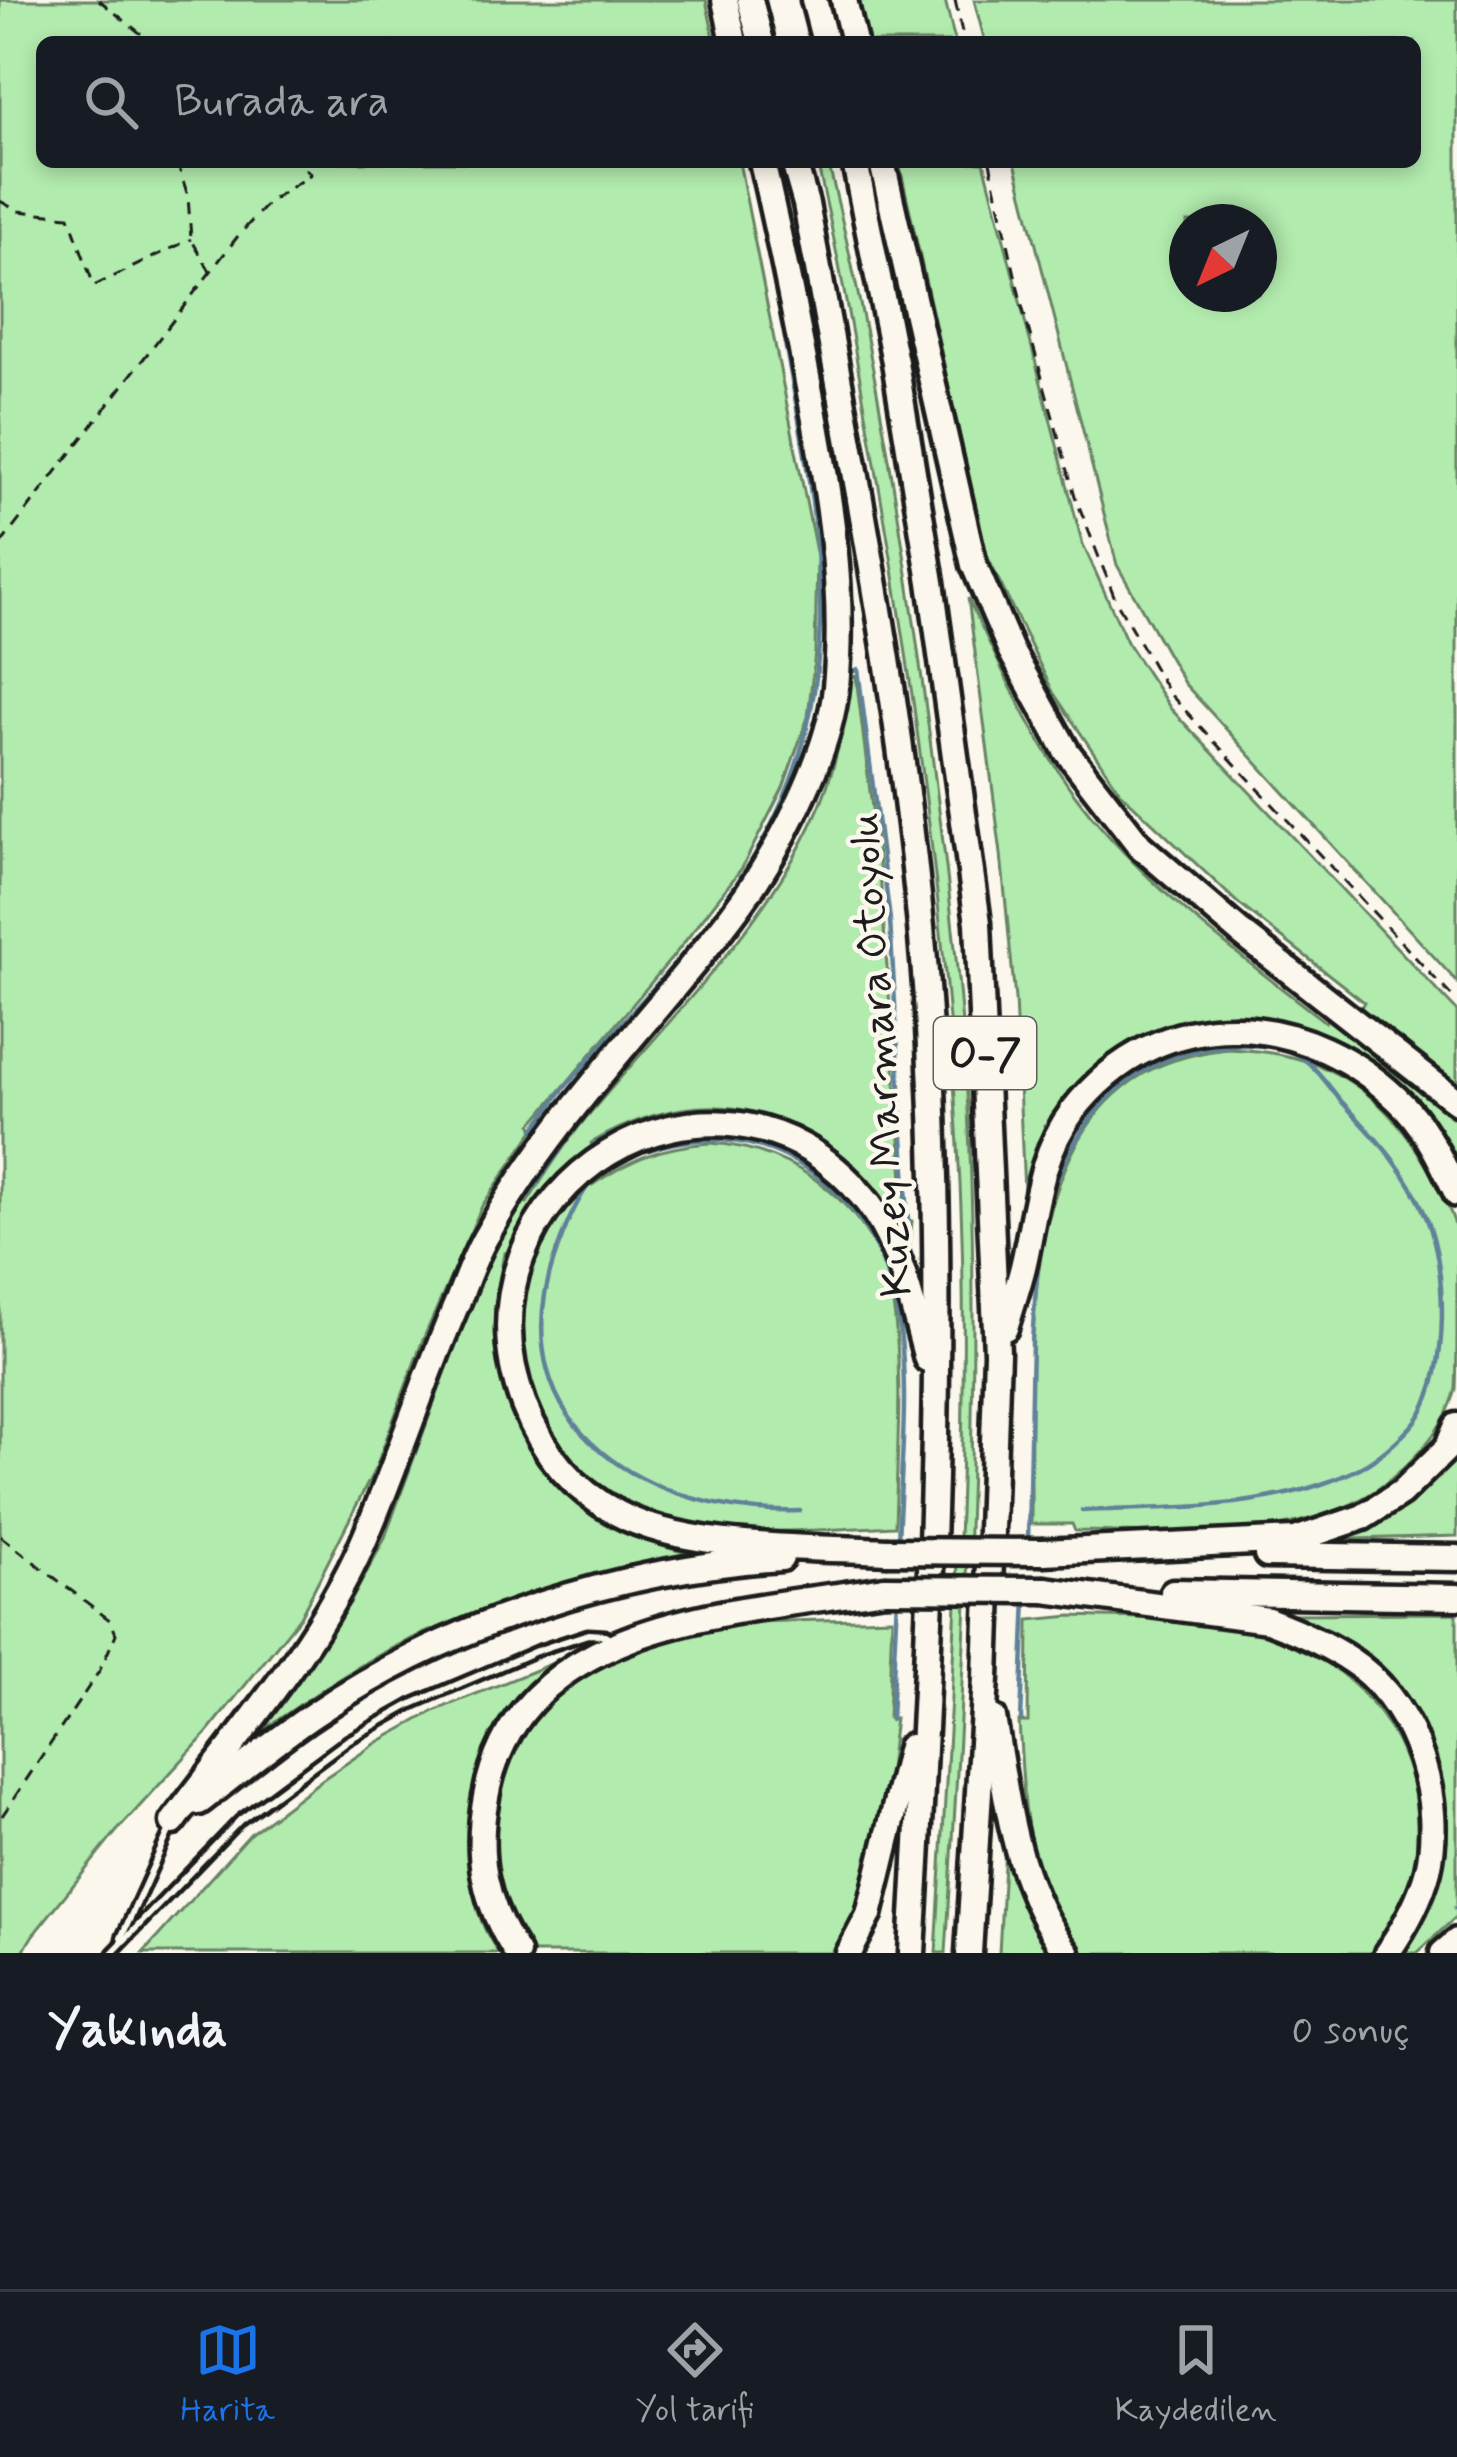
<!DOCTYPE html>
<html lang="tr">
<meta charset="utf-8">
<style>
body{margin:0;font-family:Mynerve,sans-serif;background:#242831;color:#f1f3f6}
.compass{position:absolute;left:1169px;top:204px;width:108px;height:108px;border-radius:50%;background:#171b24;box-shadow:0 6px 18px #0003;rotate:223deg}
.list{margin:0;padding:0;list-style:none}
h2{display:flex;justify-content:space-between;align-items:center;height:156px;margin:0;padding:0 48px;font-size:51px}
h2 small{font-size:39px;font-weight:400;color:#9ea1a6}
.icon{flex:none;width:66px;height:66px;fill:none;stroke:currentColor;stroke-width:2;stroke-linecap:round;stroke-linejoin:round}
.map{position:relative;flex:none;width:1457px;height:1953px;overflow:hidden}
.search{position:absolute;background:#171b24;box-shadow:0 6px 18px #0003;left:36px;right:36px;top:36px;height:132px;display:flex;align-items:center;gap:30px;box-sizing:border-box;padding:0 42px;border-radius:18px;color:#9ea1a6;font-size:45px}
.sheet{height:336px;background:#171b24}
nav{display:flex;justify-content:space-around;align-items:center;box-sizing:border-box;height:168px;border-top:3px solid #363941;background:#171b24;font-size:33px;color:#9ea1a6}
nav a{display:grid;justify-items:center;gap:6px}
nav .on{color:#1a73e8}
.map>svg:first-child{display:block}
.green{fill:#b2ebae;stroke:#678465;stroke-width:3;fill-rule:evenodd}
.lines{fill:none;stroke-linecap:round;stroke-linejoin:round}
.stream{stroke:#608299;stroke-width:4.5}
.service-casing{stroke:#1c1c1c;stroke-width:15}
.motorway-casing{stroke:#1c1c1c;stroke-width:33}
.path{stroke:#1c1c1c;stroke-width:3;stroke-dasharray:12 9;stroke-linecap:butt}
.service{stroke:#fbf7ec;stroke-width:6}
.motorway{stroke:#fbf7ec;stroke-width:24}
.motorway-bridge-casing{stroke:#1c1c1c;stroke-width:33;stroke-linecap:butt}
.motorway-bridge{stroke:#fbf7ec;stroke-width:24}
.labels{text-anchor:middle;stroke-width:9;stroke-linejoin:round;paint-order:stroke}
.shield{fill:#fbf7ec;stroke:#5f5e5a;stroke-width:3}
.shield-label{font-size:42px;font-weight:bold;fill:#1c1c1c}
.street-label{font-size:45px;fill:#1c1c1c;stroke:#fbf7ec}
</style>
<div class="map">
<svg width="1457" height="1953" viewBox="0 0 1457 1953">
<rect width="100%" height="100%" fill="#fbf7ec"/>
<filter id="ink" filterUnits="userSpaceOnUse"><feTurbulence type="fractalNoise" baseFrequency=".00833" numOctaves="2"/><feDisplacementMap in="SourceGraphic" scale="24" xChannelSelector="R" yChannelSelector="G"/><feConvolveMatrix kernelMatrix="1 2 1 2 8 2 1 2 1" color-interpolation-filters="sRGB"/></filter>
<g filter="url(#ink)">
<g class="green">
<path d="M0,0h706l9,42h-673v120h697l78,395 -2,95 -7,65 -25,71 -41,80 -66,85 -144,171 2,6 -52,76 -60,136 -46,125 -76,150 -94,117 -90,98 -83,103 -11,18h-22z"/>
<path d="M858,0h87l10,42h-86z"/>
<path d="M974,0h483v982l-273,-299 -67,-118 -102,-403h400v-120h-430zM1187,222h72v72h-72z"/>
<path d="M817,162h11c46,184 75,373 100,562 20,152 39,306 43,459 8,257 -9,514 -25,770h-10c14,-256 36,-513 24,-769 -12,-248 -44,-493 -88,-737 -17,-96 -33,-191 -55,-285z"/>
<path d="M899,162h85l98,380 46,102 43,65 286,302v72l-97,-74 4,-7 -125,-98 -118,-111 -68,-101 -67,-138z"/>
<path d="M968,598c33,69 64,141 111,202 67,88 159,154 246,222l4,-5 128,104v47c-34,-71 -89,-95 -152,-137v-4c-118,-36 -209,14 -268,116l7,4 -20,44 -9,-192 -14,-145z"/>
<path d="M856,676l24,198 26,345 6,2 -3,32 -19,-37 5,-2c-81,-105 -183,-141 -304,-71l2,5c-37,31 -60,61 -82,104l-7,1c-6,36 -14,73 -7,110 17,101 94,169 191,190 -91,16 -178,44 -263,80 -64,27 -123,70 -180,110l105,-140 34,-63 88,-241 49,-100 6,4c18,-29 37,-58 58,-84 80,-97 175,-185 229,-300 21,-45 30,-94 38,-142z"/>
<path d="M1227,1049c93,2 153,36 200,118 11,20 26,44 30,67 0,26 0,56 0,82 0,23 0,52 -1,73 -10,39 -46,77 -78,100 -83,56 -208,43 -303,42l-3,-7h-41c2,-131 -20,-359 101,-443 28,-20 61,-28 95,-32z"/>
<path d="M710,1143c86,5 166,65 182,154 12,75 5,154 3,229 -80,4 -168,14 -247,-12 -85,-29 -147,-145 -124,-232 10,-37 41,-72 64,-101l4,4c41,-27 68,-38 118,-42z"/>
<path d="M1457,1446v90l-137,4z"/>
<path d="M1457,1613v303l-40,37h-17l38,-71 4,-47 -30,-120 -129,-101z"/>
<path d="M1071,1616c69,3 146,-1 211,24 81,31 136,103 135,190 -1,12 1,26 -2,37 -7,30 -25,57 -41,83l-4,3h-287c-59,-81 -58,-135 -64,-231h9l1,-102z"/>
<path d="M892,1618l-4,100h7c-10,78 -13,171 -64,235h-300l-30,-50 -8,-47v-45l15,-58 28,-42 41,-36 85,-41 91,-12z"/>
<path d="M568,1657c-15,14 -36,27 -49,43 -52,65 -71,183 -20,253h-356l108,-120 72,-54 55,-37 58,-32z"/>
<path d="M1005,1846l33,89 14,18h-53z"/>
</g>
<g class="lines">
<g class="stream">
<path d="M847,686l3,-13 8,-4 32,251 18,300"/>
<path d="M534,1130l26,-37c59,-69 126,-135 177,-210 121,-177 84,-345 48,-540"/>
<path d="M592,1146c97,-63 229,-37 292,60"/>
<path d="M645,1151c49,-17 105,-16 151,11 138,81 106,246 102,382"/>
<path d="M603,1173l32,-18"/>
<path d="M589,1184c-16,23 -26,48 -35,75 -56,170 97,257 246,252"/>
<path d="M524,1201c31,-43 59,-86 93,-127 88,-106 179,-192 218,-329"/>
<path d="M1048,1203c31,-89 80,-149 179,-157 21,-2 52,-1 72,10 16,9 31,32 43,46 34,36 67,70 85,117 20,50 22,150 -7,196 -10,16 -37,39 -53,49 -83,47 -192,43 -285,47"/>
<path d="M509,1253c-17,59 -17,132 18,186"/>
<path d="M616,1525l22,10"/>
<path d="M655,1540l41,11"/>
<path d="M1028,1543l4,-202 7,-92"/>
<path d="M891,1719l6,-122"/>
<path d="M1021,1720l5,-123"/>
<path d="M1455,1908l2,-1"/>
</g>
<defs>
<g id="service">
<path d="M121,1938l49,-109"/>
<path d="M112,1953l128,-133 108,-80 64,-36 124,-53 52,-17 17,1 8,5"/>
</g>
<g id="motorway">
<path d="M725,0l9,42"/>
<path d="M750,0l11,42"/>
<path d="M814,0l11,42"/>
<path d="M844,0l10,42"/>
<path d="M794,162l12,42c50,273 106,548 123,825 18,307 0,617 -17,924"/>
<path d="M855,162l40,200 36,220 47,341 19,430 -11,325 -17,275"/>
<path d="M882,162l92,403 37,86 56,101 73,94 100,86 217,170"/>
<path d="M1005,1328c6,-20 13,-41 18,-61 13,-54 15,-110 49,-155 89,-116 238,-104 334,-4 22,24 37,56 51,86"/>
<path d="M886,1551c-78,-4 -201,-1 -269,-38 -45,-24 -75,-61 -93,-108 -82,-217 193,-385 340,-207 36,44 48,107 63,161"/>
<path d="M1044,1552l251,-12 68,-23 38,-24 46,-45 10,-22"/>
<path d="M1267,1555l190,3"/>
<path d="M1045,1590l223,30c32,12 64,26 92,47 57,44 84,134 68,203 -8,31 -23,57 -41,83"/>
<path d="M1173,1592l284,5"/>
<path d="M993,1718c15,84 21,166 74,235"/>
<path d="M199,1802c38,-29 76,-62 117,-89 135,-91 304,-144 465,-155"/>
<path d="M173,1822c66,-89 144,-176 189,-277 35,-80 61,-164 96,-244 9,-23 17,-47 30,-68 66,-118 163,-211 244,-318 43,-56 97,-157 104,-228 10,-103 -9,-205 -28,-305 -14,-74 -29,-147 -46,-220"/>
<path d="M517,1953c-33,-50 -42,-98 -31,-156 31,-180 256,-185 399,-208"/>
<path d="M849,1953l20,-38 41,-168"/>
<path d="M1443,1953l14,-12"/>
</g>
</defs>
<use href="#service" class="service-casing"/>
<use href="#motorway" class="motorway-casing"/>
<g class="path">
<path d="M99,0l52,42"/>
<path d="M955,0l9,42"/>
<path d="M177,162l11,34 3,43 19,32"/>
<path d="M990,162l32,144 53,190 41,105 52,91 289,310"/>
<path d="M0,201l18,10 51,5 25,70 97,-47"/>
<path d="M0,545l238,-309 31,-34 42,-28 -14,-12"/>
<path d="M0,1536l111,85 5,13 -16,36 -100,149"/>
</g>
<use href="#service" class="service"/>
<use href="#motorway" class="motorway"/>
<defs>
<g id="motorway-bridge">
<path d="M886,1551l158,1"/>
<path d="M885,1589l160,1"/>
</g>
</defs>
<use href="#motorway-bridge" class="motorway-bridge-casing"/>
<use href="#motorway-bridge" class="motorway-bridge"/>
</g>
</g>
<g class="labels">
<rect class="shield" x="934" y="1017" width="102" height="72" rx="9"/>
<g class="shield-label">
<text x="985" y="1068">O-7</text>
</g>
<g class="street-label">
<text transform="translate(878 1055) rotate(-94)" y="16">Kuzey Marmara Otoyolu</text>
</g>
</g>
</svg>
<svg class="compass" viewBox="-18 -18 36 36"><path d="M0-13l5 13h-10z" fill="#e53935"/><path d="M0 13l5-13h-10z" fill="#9ea1a6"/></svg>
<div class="search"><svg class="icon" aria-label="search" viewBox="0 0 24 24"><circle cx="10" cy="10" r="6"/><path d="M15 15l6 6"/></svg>Burada ara</div>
</div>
<section class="sheet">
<h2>Yakında<small>0 sonuç</small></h2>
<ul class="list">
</ul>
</section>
<nav>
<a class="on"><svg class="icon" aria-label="map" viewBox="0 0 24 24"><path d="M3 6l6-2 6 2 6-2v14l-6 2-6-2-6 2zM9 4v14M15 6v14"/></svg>Harita</a>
<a><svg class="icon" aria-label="directions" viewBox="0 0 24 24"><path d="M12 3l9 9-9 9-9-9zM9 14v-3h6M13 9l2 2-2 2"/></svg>Yol tarifi</a>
<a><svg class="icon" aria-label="saved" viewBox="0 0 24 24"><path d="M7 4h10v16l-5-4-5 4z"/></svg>Kaydedilen</a>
</nav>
